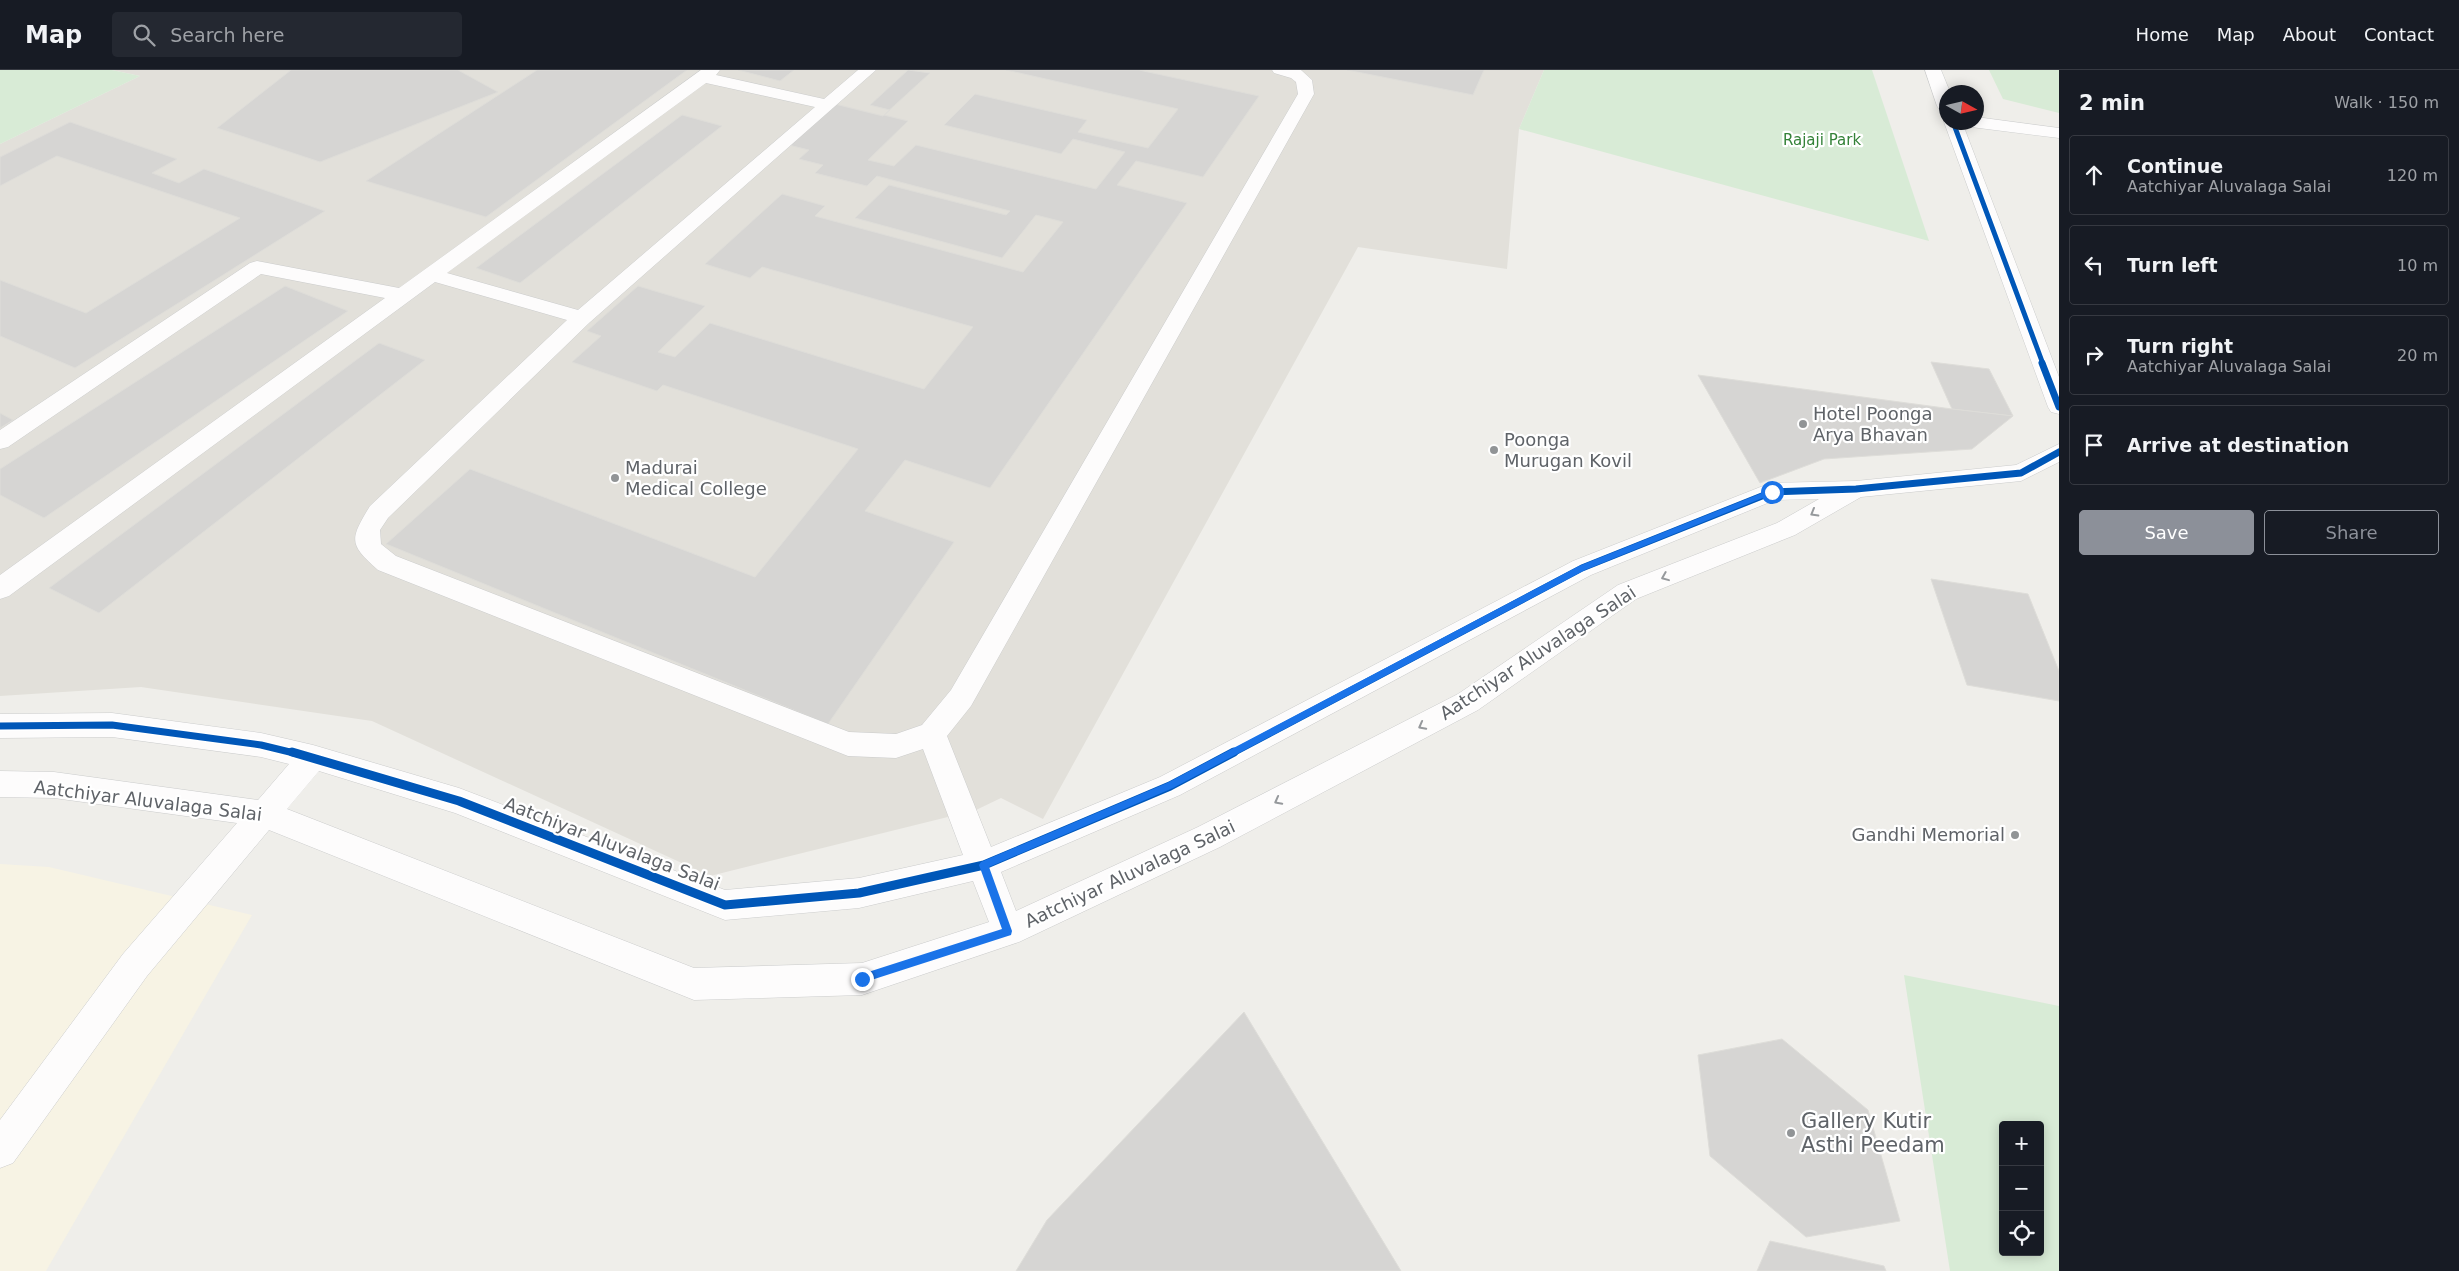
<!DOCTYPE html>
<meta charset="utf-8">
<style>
body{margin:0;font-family:"DejaVu Sans",sans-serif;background:#242831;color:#f1f3f6}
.controls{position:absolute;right:15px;bottom:15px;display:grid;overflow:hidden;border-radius:5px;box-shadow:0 2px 12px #0003}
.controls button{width:45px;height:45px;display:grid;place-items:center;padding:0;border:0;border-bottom:1px solid #363941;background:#171b24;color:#f1f3f6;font:25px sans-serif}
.compass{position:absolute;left:1939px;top:15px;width:45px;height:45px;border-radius:50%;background:#171b24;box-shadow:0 2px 12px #0003;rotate:98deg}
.stop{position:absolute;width:15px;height:15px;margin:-11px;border:4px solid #1a73e8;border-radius:50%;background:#fff}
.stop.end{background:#1a73e8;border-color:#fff;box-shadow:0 1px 5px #0008}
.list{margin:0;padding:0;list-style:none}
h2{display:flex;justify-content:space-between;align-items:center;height:65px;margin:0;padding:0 20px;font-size:21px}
h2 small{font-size:16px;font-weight:400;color:#9ea1a6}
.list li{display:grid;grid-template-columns:32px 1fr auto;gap:15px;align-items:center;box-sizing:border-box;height:80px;margin:0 10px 10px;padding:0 10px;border:1px solid #363941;border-radius:5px}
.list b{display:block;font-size:19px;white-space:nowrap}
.list p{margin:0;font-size:16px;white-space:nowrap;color:#9ea1a6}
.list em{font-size:16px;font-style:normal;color:#9ea1a6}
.actions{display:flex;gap:10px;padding:15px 20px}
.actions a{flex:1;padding:11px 0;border:1px solid #8c9099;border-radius:5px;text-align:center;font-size:18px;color:#8c9099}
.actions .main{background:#8c9099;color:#fff}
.icon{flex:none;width:28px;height:28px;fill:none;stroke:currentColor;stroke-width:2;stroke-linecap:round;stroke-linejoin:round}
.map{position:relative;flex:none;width:2059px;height:1201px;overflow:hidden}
header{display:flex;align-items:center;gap:30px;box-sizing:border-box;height:70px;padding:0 25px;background:#171b24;border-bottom:1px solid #363941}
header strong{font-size:24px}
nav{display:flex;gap:28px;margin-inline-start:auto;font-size:18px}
.search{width:350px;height:45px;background:#242831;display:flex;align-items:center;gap:12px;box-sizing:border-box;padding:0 18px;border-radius:5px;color:#9ea1a6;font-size:19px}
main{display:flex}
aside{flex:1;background:#171b24}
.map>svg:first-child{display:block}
.commercial{fill:#f7f3e4}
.education{fill:#e2e0da}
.green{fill:#d8ebd6;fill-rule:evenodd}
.building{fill:#d6d5d3;stroke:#deddd9}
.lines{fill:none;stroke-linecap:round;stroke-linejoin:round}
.minor-casing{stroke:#cbcccc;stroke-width:1}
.minor{fill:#fdfcfc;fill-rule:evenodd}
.cycleway-far2-casing{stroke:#fff;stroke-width:7}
.cycleway-far1-casing{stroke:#fff;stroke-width:10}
.cycleway-casing{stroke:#fff;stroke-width:12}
.cycleway-far2{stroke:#0057b8;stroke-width:5}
.cycleway-far1{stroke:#0057b8;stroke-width:7}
.cycleway{stroke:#0057b8;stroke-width:9}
.oneway{stroke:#96999c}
.route{fill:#1a73e8}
.poi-dot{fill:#919496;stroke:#fff;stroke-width:2}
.labels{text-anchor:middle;stroke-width:4.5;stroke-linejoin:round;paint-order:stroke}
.far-park-label{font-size:15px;fill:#348238;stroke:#fff}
.poi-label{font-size:18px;fill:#5f6368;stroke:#fff;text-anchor:start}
.street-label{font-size:18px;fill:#5f6368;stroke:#fff}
.near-poi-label{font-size:21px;fill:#5f6368;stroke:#fff;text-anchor:start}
</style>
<header>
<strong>Map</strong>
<div class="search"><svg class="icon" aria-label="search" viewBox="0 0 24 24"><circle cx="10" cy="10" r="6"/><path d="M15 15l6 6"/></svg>Search here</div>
<nav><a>Home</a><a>Map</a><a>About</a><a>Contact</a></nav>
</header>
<main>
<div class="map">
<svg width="2059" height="1201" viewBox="0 0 2059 1201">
<rect width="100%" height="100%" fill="#efeeea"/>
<path class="commercial" d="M0,794l49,3 203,48 -206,356h-46z"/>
<path class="education" d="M112,0h1432l-25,59 -12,140 -149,-22 -315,572 -42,-21 -25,12 -266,66 -338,-155 -231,-34 -141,9v-552l140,-68z"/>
<g class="green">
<path d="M0,0h112l28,6 -140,68z"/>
<path d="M1544,0h328l57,171 -410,-112z"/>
<path d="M1989,0h70v43l-56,-14z"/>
<path d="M1904,905l155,31v265h-109zM2003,1055h37v127h-37z"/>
</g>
<g class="building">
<path d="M291,0h167l40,22 -178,70 -103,-34z"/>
<path d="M537,0h150l-201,147 -120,-36z"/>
<path d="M738,0h56l-14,11z"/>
<path d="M908,0l22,3 -46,42 24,6 -40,39 26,6 22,-21 180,44 29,-37 -52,-13 -12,15 -117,-29 31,-31 112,26 -9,12 70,16 30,-39 -172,-39h133l120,26 -56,81 -67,-16 -19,24 70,18 -197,285 -85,-28 -40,51 89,31 -126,182 -442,-180 84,-75 285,108 103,-128 -195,-64 -6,6 -85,-29 29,-26 -14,-5 51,-45 67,20 -47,46 17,5 35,-34 214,66 49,-62 -211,-60 -12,11 -45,-14 77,-70 43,12 -10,10 208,56 40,-50 -27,-7 -34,43 -147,-40 34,-33 117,30 4,-4 -133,-35 -10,10 -52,-13 8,-8 -24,-6 10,-9 -20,-5 46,-41 48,12 7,-6 -20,-5z"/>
<path d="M1347,0h137l-11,25z"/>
<path d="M682,45l40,11 -202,157 -44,-15z"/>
<path d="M70,52l107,37 -25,14 27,10 25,-14 121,42 -250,157 -75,-32v-56l86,33 154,-95 -183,-62 -57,30v-29z"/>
<path d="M285,216l63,25 -304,207 -44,-23v-26z"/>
<path d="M379,273l46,17 -326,253 -50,-25z"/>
<path d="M1931,292l58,7 24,47 -61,-7z"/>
<path d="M1698,305l254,34 61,7 -41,33 -148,10 -64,24z"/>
<path d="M0,343l13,7 -13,8z"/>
<path d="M1931,509l97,15 31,77v30l-92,-16z"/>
<path d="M1244,942l157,259h-385l31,-51z"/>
<path d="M1782,969l86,71 32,111 -94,16 -96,-81 -12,-101z"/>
<path d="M1770,1171l114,25 2,5h-129z"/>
</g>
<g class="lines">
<defs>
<g id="minor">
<path d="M701,0h19l-4,5 108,24 34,-29h18l-287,253 -201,195 -8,12 1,14 15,12 453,176 47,2 26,-9 29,-35 347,-596 -2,-12 -5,-4 -17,-5 -2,-3h29l11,10 2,14 -343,612 -24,30 44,111 169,-70 413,-216 190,-75 9,-3 84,-2 160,-16 43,-21v18l-38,19 -160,16 -66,38 -159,64 -158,111 -258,137 -201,95 -157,53 -168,5 -425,-170 -122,146 -134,187 -13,5v-48l123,-166 114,-131 -183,-25 -54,-1v-26l54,1 204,28 31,-36 -28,-7 -149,-20 -112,1v-24l112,-1 149,20 52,12 146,43 266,102 134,-12 104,-23 -40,-106 -27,9 -48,-2 -470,-186c-30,-26 -28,-31 -8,-64l197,-186 -132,-38 -426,314 -9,3v-24l385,-277 -124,-24 -253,173 -8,2v-19l250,-167 7,-2 142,27zM706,13l109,24 -237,203 -131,-37zM1819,429l-42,24 -159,62 -160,109 -260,133 -182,84 -15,-39 179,-77 411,-220 184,-75zM319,701l136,42 270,107 134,-12 114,-27 16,41 -127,41 -168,5 -407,-159z"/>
<path d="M1925,0h16l9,22h-4v19l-6,-1 -3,-4z"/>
<path d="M1976,47l83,11v10l-88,-11 -8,-5h13z"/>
<path d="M1946,49v3h16l97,255v37l-8,-2 -3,-5 -104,-285z"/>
</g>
</defs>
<use href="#minor" class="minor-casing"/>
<use href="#minor" class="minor"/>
<defs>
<path id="cycleway-far2" d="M1953,52l90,242"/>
<g id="cycleway-far1">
<path d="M2042,293l17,44"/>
<path d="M0,656l112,-1 149,20 37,9"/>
<path d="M1231,684l351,-186 190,-76 84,-3 165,-16 38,-21"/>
</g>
<path id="cycleway" d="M292,682l167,49 266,104 134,-12 125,-28 186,-79 64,-34"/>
</defs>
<use href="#cycleway-far2" class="cycleway-far2-casing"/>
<use href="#cycleway-far1" class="cycleway-far1-casing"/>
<use href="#cycleway" class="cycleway-casing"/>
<use href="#cycleway-far2" class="cycleway-far2"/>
<use href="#cycleway-far1" class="cycleway-far1"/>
<use href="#cycleway" class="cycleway"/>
</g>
<defs><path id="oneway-chevron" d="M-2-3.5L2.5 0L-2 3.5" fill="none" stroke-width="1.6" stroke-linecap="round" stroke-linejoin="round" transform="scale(1.25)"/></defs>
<g class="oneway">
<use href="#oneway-chevron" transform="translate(1814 443) rotate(150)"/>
<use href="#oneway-chevron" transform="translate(1665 507) rotate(158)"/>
<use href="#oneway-chevron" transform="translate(1422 656) rotate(152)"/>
<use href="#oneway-chevron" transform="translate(1278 731) rotate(152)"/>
</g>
<path class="route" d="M1772,419l4,3 -1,1 -190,77 -412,218 -184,79 23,64 -1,4 -149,48 -4,-1v-7l4,-1 140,-45 -23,-64 2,-3 186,-79 412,-217z"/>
<g class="poi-dot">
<circle cx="1803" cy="354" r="5"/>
<circle cx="1494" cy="380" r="5"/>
<circle cx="615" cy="408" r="5"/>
<circle cx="2015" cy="765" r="5"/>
<circle cx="1791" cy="1063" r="5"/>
</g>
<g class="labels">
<g class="far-park-label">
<text x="1822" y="75">Rajaji Park</text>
</g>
<g class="poi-label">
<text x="1813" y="350">Hotel Poonga<tspan x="1813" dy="21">Arya Bhavan</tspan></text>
<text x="1504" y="376">Poonga<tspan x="1504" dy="21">Murugan Kovil</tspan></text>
<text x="625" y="404">Madurai<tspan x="625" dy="21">Medical College</tspan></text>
<text x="2005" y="771" text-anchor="end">Gandhi Memorial</text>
</g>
<g class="street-label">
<text transform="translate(1538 583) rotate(-33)" y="6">Aatchiyar Aluvalaga Salai</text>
<text transform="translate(148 731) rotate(7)" y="6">Aatchiyar Aluvalaga Salai</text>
<text transform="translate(612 774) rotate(21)" y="6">Aatchiyar Aluvalaga Salai</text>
<text transform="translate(1130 804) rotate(-25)" y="6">Aatchiyar Aluvalaga Salai</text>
</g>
<g class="near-poi-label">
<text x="1801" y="1058">Gallery Kutir<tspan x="1801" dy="24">Asthi Peedam</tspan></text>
</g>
</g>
</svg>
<div class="controls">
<button>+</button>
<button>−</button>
<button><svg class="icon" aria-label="locate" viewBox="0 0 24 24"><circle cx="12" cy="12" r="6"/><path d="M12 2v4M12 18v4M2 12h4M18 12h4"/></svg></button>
</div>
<svg class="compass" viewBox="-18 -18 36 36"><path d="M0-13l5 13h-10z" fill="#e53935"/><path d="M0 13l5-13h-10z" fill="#9ea1a6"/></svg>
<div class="stop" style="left:1772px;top:422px"></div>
<div class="stop end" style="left:862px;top:909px"></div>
</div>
<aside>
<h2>2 min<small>Walk · 150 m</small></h2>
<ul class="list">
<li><svg class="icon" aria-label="ahead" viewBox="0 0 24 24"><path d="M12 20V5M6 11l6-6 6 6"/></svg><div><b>Continue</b><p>Aatchiyar Aluvalaga Salai</p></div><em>120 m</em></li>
<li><svg class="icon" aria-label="left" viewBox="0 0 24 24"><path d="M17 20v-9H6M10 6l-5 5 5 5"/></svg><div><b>Turn left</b></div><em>10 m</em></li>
<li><svg class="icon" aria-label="right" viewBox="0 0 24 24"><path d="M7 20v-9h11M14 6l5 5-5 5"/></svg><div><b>Turn right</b><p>Aatchiyar Aluvalaga Salai</p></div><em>20 m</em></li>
<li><svg class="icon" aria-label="arrive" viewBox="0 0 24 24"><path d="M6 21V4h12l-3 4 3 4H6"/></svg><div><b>Arrive at destination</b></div></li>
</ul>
<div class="actions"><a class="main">Save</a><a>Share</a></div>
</aside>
</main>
